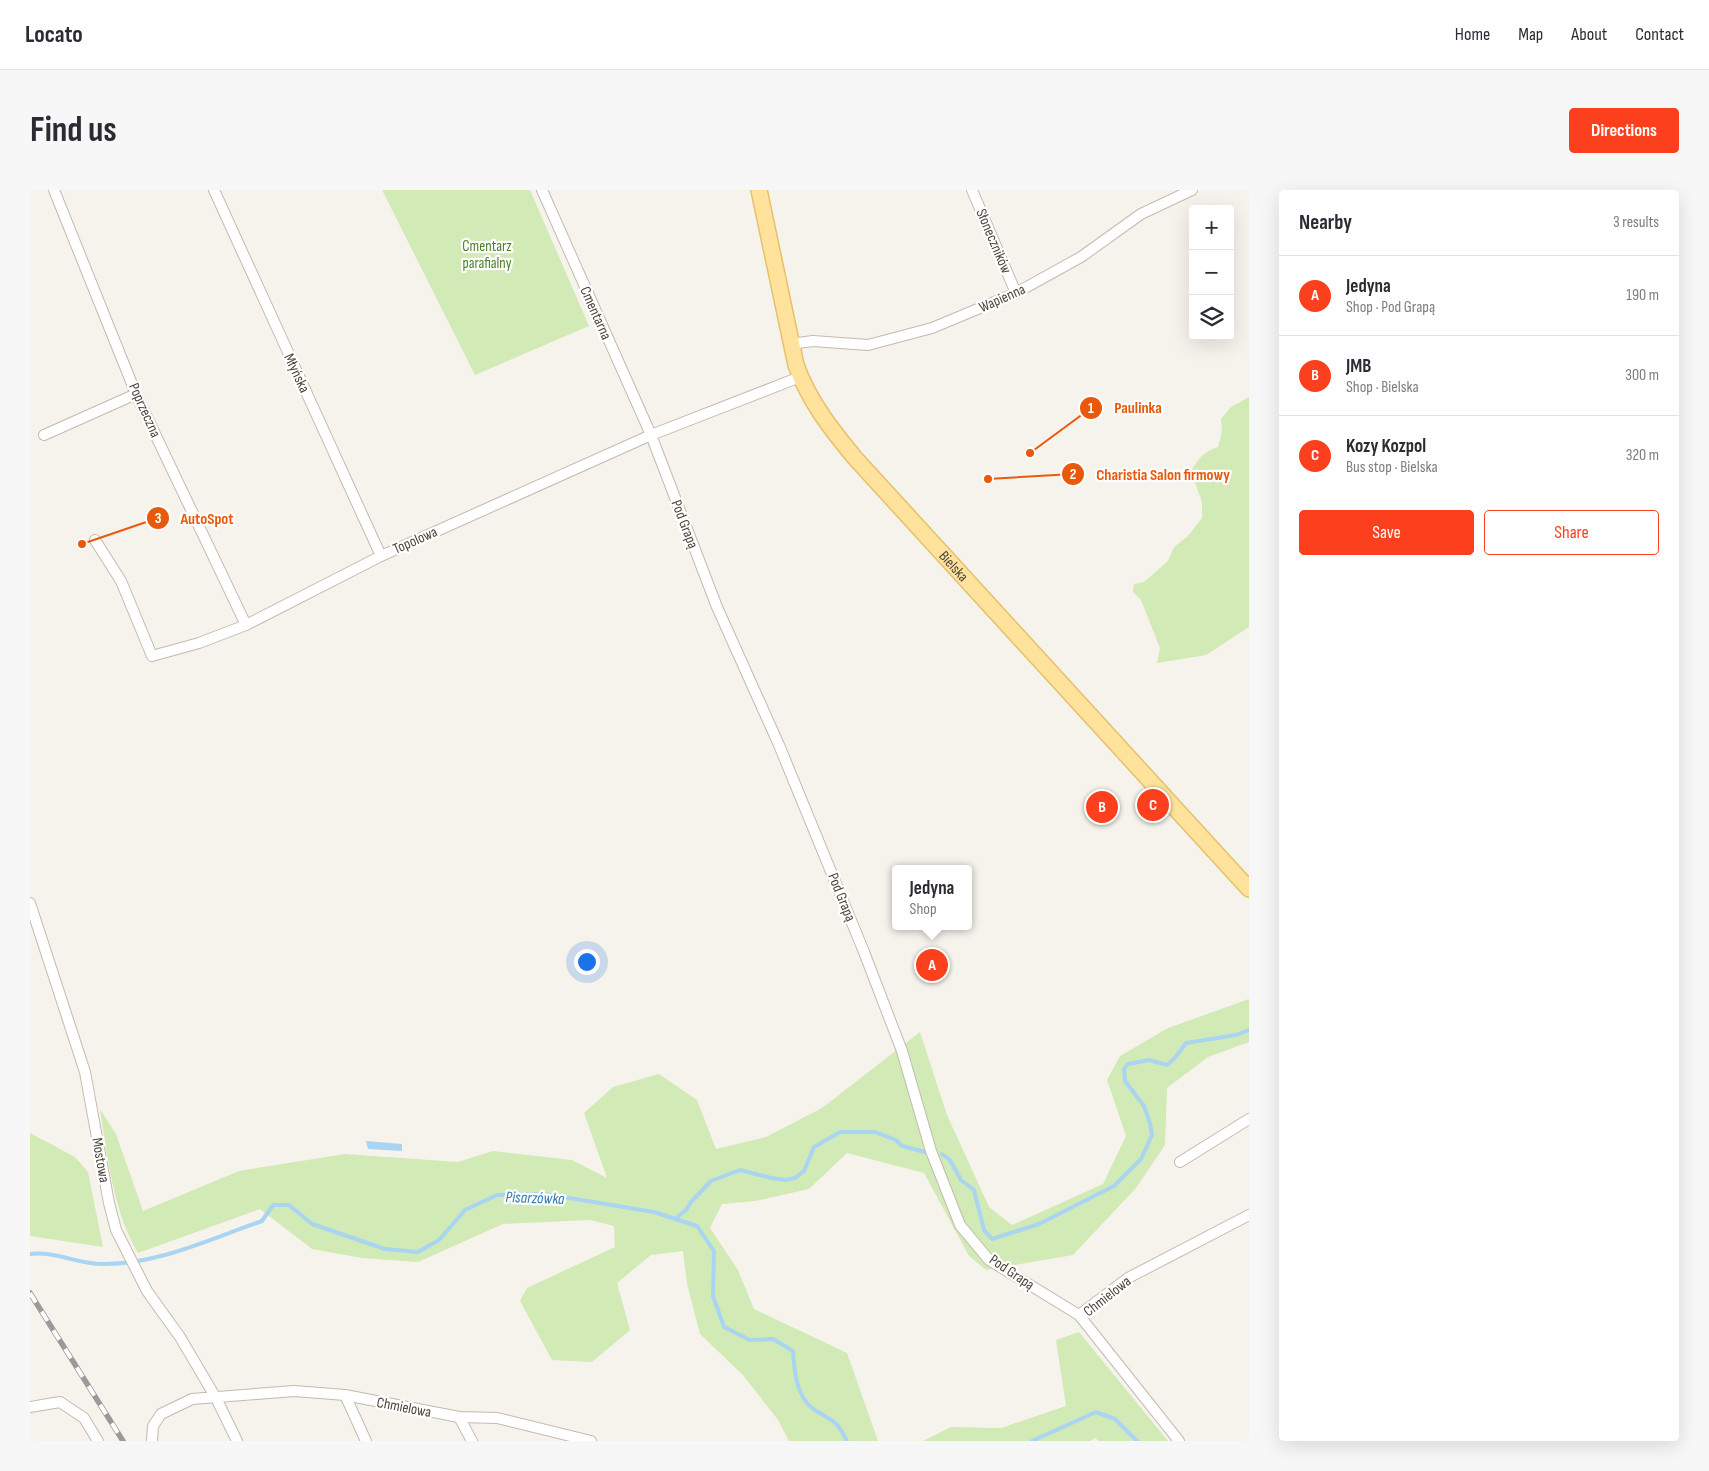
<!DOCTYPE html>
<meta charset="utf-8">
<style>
body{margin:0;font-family:"Sofia Sans Condensed",sans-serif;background:#f7f7f7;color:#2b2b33}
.controls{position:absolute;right:15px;top:15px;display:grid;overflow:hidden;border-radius:5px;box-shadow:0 5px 20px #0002}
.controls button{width:45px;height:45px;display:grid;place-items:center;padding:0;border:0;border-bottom:1px solid #e1e1e2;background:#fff;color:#2b2b33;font:25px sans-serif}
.you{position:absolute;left:556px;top:771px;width:18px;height:18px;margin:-12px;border:4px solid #fff;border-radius:50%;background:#1a73e8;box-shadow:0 0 0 8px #1a73e833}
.badge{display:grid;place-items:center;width:32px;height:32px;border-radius:50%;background:#fc3f1d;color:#fff;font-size:16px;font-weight:700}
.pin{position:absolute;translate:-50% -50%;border:2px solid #fff;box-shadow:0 1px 5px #0006}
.popup{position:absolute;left:862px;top:675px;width:80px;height:65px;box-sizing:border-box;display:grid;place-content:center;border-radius:5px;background:#fff;filter:drop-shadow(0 1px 4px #0005);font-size:16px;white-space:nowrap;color:#7c7c81}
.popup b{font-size:19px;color:#2b2b33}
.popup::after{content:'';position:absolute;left:50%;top:100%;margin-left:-10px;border:10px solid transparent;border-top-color:#fff}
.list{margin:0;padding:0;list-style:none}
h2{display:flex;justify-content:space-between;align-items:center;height:65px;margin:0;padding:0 20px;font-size:21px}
h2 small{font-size:16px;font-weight:400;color:#7c7c81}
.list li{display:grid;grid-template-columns:32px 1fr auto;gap:15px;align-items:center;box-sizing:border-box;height:80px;padding:0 20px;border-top:1px solid #e1e1e2}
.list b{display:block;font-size:19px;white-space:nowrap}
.list p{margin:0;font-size:16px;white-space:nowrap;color:#7c7c81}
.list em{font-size:16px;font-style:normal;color:#7c7c81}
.actions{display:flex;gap:10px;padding:15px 20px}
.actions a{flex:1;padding:11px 0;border:1px solid #fc3f1d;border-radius:5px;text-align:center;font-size:18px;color:#fc3f1d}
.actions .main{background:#fc3f1d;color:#fff}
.icon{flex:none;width:28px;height:28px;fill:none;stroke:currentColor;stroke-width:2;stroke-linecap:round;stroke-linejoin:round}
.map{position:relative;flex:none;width:1219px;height:1251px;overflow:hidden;border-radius:5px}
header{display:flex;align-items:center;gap:30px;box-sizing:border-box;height:70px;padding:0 25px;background:#fff;border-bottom:1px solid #e1e1e2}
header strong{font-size:24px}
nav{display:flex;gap:28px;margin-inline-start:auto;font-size:18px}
.intro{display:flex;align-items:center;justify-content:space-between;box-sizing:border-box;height:120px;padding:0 30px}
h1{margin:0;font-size:35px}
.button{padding:12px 22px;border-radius:5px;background:#fc3f1d;color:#fff;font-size:18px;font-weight:700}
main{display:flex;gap:30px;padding:0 30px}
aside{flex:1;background:#fff;border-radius:5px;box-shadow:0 5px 20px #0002}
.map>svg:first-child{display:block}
.green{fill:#d2eab5}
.water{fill:#a9d4f2}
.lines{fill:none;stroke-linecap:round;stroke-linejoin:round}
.stream{stroke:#a9d4f2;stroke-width:4}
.minor-casing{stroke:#c2bbae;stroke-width:12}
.primary-casing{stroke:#e6c16a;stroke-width:18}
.minor{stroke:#fff;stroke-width:10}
.primary{stroke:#ffe39c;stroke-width:15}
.rail-casing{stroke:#9a9a9a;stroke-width:5.5}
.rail{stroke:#fff;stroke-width:4;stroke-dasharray:11;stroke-linecap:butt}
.labels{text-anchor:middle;stroke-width:4.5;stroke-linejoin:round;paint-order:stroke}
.street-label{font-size:15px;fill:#4b4439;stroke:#fff}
.park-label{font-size:15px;fill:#4a7f2a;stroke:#fff}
.water-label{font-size:16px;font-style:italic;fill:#2e7ab2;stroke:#fff}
.leader{fill:none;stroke:#e8590c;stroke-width:2}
.callout-dot{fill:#e8590c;stroke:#fff;stroke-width:2}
.mark-label{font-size:15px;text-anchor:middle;font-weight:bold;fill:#fff}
.callout-label{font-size:16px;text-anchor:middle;font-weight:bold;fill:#e8590c;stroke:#fff;stroke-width:4.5;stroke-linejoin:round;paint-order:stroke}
</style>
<header>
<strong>Locato</strong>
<nav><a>Home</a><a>Map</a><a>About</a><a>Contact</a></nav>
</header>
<div class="intro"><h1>Find us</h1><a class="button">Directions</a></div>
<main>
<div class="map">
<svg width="1219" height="1251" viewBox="0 0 1219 1251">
<rect width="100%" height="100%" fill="#f6f3ec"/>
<g class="green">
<path d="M352,0h148l59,136 -114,49z"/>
<path d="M1219,207v230l-43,28 -49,8 3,-15 -19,-48 -8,-8 1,-8 10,-2 24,-21 6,-14 14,-11 14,-18v-16l-11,-31c7,-12 13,-20 27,-24l4,-16 -1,-12 10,-12z"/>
<path d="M1219,809v43l-41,15 -41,31 -2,57 -29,43 -63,67 -87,15 -17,-14 -45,-83 -77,-20 -38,36 -54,12 -33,3 -12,24 28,42 16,39 93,44 31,88h-89l-11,-21 -35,-45 -43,-41 -13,-50 -4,-33 -32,4 -34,28 13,47 -38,32 -40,-2 -32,-59 7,-13 88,-41 -1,-21 -24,-6 -87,4 -85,38 -56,-4 -50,-9 -52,-40 -122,44c-24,-40 -31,-97 -38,-144l16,25 27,77 96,-40 106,-17 113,8 35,-11 79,9 35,18 -23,-65 29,-26 46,-13 38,26 19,49 50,-12 56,-29 98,-76 27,83 42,92 23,18 91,-41 23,-48 -19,-56 13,-24 48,-28z"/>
<path d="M0,943l45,24 13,15 15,75 -73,-11z"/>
<path d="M1049,1142l89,109h-69l-4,-3 -5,3h-167l28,-14 50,1 65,-22 -10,-66z"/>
</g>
<path class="water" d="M336,951l36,3v7l-34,-2z"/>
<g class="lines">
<g class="stream">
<path d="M912,964l8,6 11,20 13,10 10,40 8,9 47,-15 75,-38 27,-27 11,-24 -2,-12 -6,-17 -19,-25 -1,-12 4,-5 21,-4 18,5 7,-6 12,-16 50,-8 13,-5"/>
<path d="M645,1029l11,-9 5,-8 20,-21 29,-11 31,8 15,2 9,-2 9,-7 10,-24 26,-15h35l21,8 6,6 23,6"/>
<path d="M0,1064c25,-3 48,10 72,10 55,1 110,-26 160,-43l11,-16h16l23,19 73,25 33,3 21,-12 26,-30 32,-15 48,-1 109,18 43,14 17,25 -1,45 11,31 26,13 23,-1 20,12c1,17 3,45 19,57 20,14 23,9 35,33"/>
<path d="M1002,1251l64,-29 19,7 22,22"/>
</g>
<defs>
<g id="minor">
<path d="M24,0l82,204 110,231"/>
<path d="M184,0l167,366"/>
<path d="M512,0l109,245 66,172 62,138 85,207 38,99 29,100 29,74 29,35 90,55 100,126"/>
<path d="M942,0l44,103"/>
<path d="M760,154l23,-3 55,4 64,-17 84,-35 65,-36 60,-43 51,-24"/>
<path d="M14,245l92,-41"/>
<path d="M65,350l26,41 31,75 47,-13 47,-18 135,-69 270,-121 149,-58"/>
<path d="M0,713l55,169 24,131 7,27 31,61 33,46 36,61 21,43"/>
<path d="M1150,972l69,-43"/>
<path d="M1049,1125l49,-37 121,-63"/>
<path d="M315,1205l21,46"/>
<path d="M0,1217l30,-5 24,16 14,23"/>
<path d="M429,1227l13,24"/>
<path d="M122,1251l1,-15 8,-12 31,-15 102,-8 51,4 114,22 38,1 94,23"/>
</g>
<g id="primary">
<path id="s1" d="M729,0l37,175c13,36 35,64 59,93l394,431"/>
</g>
</defs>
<use href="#minor" class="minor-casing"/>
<use href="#primary" class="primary-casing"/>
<use href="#minor" class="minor"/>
<use href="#primary" class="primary"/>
<defs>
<path id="rail" d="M0,1103l93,148"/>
</defs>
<use href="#rail" class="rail-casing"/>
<use href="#rail" class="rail"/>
</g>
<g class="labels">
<g class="street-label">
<text transform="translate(964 51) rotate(67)" y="5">Słoneczników</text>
<text transform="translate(972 108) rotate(-24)" y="5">Wapienna</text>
<text transform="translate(566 123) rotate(66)" y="5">Cmentarna</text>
<text transform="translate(267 183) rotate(65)" y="5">Młyńska</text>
<text transform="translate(115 220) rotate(66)" y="5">Poprzeczna</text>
<text transform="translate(655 334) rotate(69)" y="5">Pod Grapą</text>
<text transform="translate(385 350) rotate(-24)" y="5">Topolowa</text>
<text dy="5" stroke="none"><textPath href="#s1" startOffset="436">Bielska</textPath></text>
<text transform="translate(812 707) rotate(68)" y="5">Pod Grapą</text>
<text transform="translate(71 970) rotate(80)" y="5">Mostowa</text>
<text transform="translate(982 1082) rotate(34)" y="5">Pod Grapą</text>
<text transform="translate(1077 1106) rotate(-38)" y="5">Chmielowa</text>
<text transform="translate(374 1217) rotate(11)" y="5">Chmielowa</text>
</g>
<g class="park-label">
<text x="457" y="61">Cmentarz<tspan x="457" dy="17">parafialny</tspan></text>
</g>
<g class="water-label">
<text transform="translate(505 1007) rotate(2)" y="6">Pisarzówka</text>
</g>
</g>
<path class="leader" d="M1000 263L1061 218M958 289L1043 284M52 354L128 328"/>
<g class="callout-dot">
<circle cx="1000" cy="263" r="5"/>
<circle cx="958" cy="289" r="5"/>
<circle cx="52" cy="354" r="5"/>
<circle cx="1061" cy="218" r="12"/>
<circle cx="1043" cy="284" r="12"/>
<circle cx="128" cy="328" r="12"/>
</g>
<g class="mark-label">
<text x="1061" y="223">1</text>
<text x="1043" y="289">2</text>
<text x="128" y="333">3</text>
</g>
<g class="callout-label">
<text x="1108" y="223">Paulinka</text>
<text x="1133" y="290">Charistia Salon firmowy</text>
<text x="177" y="334">AutoSpot</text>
</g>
</svg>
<div class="controls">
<button>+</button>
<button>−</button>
<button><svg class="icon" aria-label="layers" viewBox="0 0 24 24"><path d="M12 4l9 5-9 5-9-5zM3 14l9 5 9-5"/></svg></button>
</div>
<div class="you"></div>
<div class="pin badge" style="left:902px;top:775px">A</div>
<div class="popup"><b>Jedyna</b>Shop</div>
<div class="pin badge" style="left:1072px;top:617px">B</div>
<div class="pin badge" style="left:1123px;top:615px">C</div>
</div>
<aside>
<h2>Nearby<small>3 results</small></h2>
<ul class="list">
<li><span class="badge">A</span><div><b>Jedyna</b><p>Shop · Pod Grapą</p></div><em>190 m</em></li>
<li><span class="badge">B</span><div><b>JMB</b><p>Shop · Bielska</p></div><em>300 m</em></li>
<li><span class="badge">C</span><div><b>Kozy Kozpol</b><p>Bus stop · Bielska</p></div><em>320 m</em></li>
</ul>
<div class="actions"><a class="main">Save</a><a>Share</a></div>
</aside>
</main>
